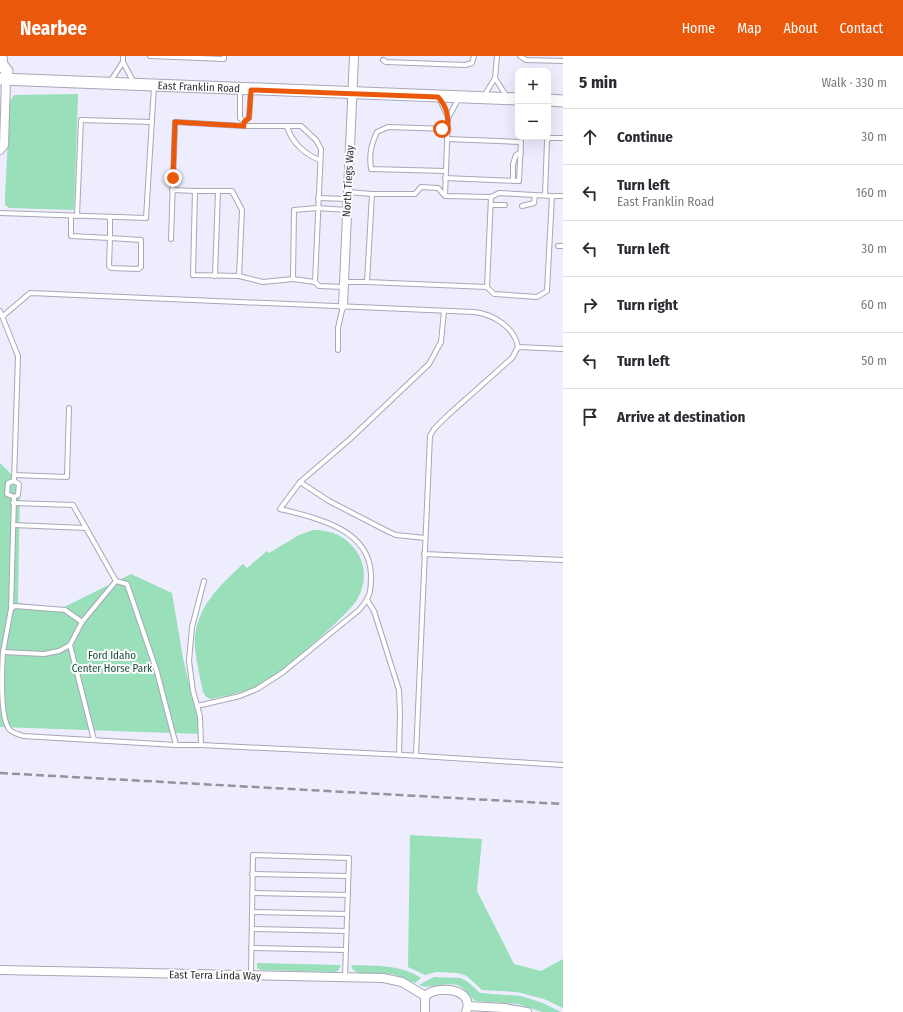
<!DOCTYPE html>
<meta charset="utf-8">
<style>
body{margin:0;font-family:"Fira Sans Condensed",sans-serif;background:#f7f7f7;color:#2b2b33}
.controls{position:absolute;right:12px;top:12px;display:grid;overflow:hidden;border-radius:8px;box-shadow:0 4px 16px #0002}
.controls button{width:36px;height:36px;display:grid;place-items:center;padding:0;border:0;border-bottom:1px solid #e1e1e2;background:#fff;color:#2b2b33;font:20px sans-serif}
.stop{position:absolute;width:12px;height:12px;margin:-9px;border:3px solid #ea580c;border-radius:50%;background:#fff}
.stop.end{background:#ea580c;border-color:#fff;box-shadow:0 1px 4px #0008}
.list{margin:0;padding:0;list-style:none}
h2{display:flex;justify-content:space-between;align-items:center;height:52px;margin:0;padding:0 16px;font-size:17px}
h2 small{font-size:13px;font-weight:400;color:#7c7c81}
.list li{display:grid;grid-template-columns:26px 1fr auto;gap:12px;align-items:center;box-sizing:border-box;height:56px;padding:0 16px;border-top:1px solid #e1e1e2}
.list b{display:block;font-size:15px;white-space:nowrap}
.list p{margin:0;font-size:13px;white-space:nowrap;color:#7c7c81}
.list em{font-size:13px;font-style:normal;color:#7c7c81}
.icon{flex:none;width:22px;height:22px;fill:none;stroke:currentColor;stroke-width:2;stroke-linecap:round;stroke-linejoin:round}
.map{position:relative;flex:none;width:563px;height:956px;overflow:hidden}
header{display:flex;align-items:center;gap:24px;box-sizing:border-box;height:56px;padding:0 20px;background:#ea580c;color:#fff}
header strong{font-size:19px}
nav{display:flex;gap:22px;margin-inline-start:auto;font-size:14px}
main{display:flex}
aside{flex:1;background:#fff}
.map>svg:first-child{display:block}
.green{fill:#98dfba}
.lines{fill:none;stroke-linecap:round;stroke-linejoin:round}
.lane-casing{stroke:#a7a7b6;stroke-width:6}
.street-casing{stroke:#a7a7b6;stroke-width:10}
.secondary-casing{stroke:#a7a7b6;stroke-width:13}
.lane{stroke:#fff;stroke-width:4}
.street{stroke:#fff;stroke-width:8}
.secondary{stroke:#fff;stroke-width:11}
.rail{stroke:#93929e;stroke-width:2.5;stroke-dasharray:8 4;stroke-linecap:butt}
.route{stroke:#ea580c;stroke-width:5}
.labels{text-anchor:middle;stroke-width:4;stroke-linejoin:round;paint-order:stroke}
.street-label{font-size:11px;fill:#323138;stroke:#fcfcfc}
.park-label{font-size:11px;fill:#195038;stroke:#fcfcfc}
</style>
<header>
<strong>Nearbee</strong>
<nav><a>Home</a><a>Map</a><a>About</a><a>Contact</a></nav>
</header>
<main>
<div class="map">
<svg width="563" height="956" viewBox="0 0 563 956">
<rect width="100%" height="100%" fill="#eeedfe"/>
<g class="green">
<path d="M78,38l-4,116 -65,-2 -4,-3v-10l5,-93 4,-7z"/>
<path d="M0,407l20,20 -2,120 44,5 69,-34 41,19 11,65 18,76 -201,-7z"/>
<path d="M313,474c19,0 33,6 44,22 9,14 9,31 1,46 -8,16 -75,73 -92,83 -17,11 -36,14 -55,18l-5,-2 -3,-5c-3,-14 -6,-28 -8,-43 -3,-38 23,-62 48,-85l4,4 20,-17 2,2 30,-18z"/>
<path d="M410,779l72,4 -5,52 37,73 27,7 22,-12v49l-19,-9 -27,-7 -35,-2 -15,-14 -9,-3 -21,-1 -12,3 -17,-8z"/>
<path d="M257,907l83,2h1l-3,6 -5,1 -72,-2 -4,-2z"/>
<path d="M351,909c24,1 49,-1 70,13l-6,5 -22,-9 -34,-1 -6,-3z"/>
<path d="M434,921l27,1 7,4 12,11 41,3 22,7 18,9h-19l-24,-8 -42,-3c-8,-4 -9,-13 -19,-16 -13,-3 -30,5 -38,0z"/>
</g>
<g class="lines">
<defs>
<g id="lane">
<path d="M150,0l74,3v-3"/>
<path d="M520,0l6,4 37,1"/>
<path d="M383,4l3,2 79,3 7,-2 2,-7"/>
<path d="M123,6l11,21"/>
<path d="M495,22l12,19"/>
<path d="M110,26l13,-20v-6"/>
<path d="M240,34v28l4,4"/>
<path d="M484,40l11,-18 2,-22"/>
<path d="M439,42l9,19"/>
<path d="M244,70h57l15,14 5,9 -6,133"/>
<path d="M287,71c5,15 18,28 33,33"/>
<path d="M445,115l-74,-2c-2,-15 0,-24 6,-37l11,-5 59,2"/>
<path d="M445,122l74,3 2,-39 -74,-3"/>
<path d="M513,125v-17l3,-9 5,-3"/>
<path d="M172,134l23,1"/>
<path d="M347,136l25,2 -5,88 120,5 7,7 43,3 10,-6 5,-95 -53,-3 -8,4 -46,-1 3,-78 11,-20"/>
<path d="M372,138h43l6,-7 17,1 6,7"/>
<path d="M545,139l2,-54 2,-3h14"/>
<path d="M552,140h11"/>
<path d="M318,142l29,1"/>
<path d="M491,149h14"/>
<path d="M522,150l12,-3 1,-8"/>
<path d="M0,157l146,5 8,-132"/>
<path d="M71,160v20l39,2 -1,28 2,2 27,1 3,-2v-27l-31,-2v-21"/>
<path d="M77,160l4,-96 71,2"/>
<path d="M171,183l4,-117 69,4v-4l5,-4 2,-28"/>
<path d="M558,190h5"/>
<path d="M215,220l3,-85"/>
<path d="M239,220l3,-66 -10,-19h-37l-2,84 46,1 24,6 30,-3"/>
<path d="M344,226h23"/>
<path d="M344,231l-25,-1 -4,-4 -22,-3 1,-69 23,-2 30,2"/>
<path d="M487,231l4,-90"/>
<path d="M0,255l18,45 -4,125"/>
<path d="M3,260l27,-23 444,19c18,2 40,14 44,35"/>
<path d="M338,294v-22l5,-22"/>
<path d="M14,419l53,2 2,-69"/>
<path d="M300,426l29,19 60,31 7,3 29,3"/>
<path d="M14,441l-3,112 -8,43 41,2 15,-3 11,-6 12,-23 34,-41 11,3 30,88 19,73h25"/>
<path d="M14,441l-7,-3 1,-11 6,-2"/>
<path d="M14,441l4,-2 1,-11 -5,-3"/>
<path d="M13,447l60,2 13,23"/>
<path d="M13,469l73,3 30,53"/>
<path d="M424,498l139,6"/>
<path d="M204,525l-12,46 -3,34 4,30 7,25 1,29 204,10 158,10"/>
<path d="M367,544l7,11 25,79 1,24 -1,41"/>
<path d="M11,553l4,-3 50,4 17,12"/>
<path d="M70,589l24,95"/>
<path d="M3,596c-1,18 -3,64 6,77 3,4 9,5 14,7l153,9"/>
<path d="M197,650l43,-10 17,-7 25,-16 77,-63c12,-14 12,-18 12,-36 -2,-45 -54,-56 -91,-65l20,-27 50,-43 79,-75 12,-22 3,-31"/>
<path d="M416,699l14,-319 4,-7 13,-13 65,-58 6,-11 45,2"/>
<path d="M252,818l96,2"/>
<path d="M252,837l96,2"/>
<path d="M252,856l95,2"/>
<path d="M252,873l94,2"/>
<path d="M251,892l95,2"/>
<path d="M251,919l2,-120 96,3 -4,119"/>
</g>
<g id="street">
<path d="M0,94l4,-5 2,-65"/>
<path d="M343,250l11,-250"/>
<path d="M0,914l383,8 19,4 23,14"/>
<path d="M468,950l36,2 23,4"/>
<path d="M425,956v-16c13,-12 51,-7 41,16"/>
</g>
<g id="secondary">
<path d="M1,0l1,9 5,6 -1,9"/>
<path id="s1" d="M0,23l518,20"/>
<path d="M548,44l15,1"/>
</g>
</defs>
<use href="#lane" class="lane-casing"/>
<use href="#street" class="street-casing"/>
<use href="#secondary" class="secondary-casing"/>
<use href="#lane" class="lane"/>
<use href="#street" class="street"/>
<use href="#secondary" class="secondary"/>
<path class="rail" d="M0,717l563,31"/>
</g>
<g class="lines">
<path class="route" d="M173,122l2,-56 69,4v-4l5,-4 2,-28 187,7c9,10 11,19 9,32h-5"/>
</g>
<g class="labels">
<g class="street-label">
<text dy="4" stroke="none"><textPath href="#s1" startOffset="199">East Franklin Road</textPath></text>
<text transform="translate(348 125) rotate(-87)" y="4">North Tiegs Way</text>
<text transform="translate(215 919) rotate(1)" y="4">East Terra Linda Way</text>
</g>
<g class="park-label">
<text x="112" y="603">Ford Idaho<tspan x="112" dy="13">Center Horse Park</tspan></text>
</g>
</g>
</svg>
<div class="controls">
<button>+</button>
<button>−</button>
</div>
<div class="stop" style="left:442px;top:73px"></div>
<div class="stop end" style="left:173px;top:122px"></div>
</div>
<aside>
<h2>5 min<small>Walk · 330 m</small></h2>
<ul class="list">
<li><svg class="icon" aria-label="ahead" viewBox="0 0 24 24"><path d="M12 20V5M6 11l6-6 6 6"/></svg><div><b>Continue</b></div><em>30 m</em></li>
<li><svg class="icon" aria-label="left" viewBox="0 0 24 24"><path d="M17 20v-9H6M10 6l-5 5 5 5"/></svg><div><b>Turn left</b><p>East Franklin Road</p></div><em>160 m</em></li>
<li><svg class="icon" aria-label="left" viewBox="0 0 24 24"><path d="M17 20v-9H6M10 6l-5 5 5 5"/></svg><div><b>Turn left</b></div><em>30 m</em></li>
<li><svg class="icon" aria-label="right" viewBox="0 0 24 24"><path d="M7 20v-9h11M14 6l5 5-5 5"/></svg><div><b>Turn right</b></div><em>60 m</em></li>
<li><svg class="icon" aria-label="left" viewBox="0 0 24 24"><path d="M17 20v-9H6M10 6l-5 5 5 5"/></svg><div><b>Turn left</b></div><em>50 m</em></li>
<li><svg class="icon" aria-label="arrive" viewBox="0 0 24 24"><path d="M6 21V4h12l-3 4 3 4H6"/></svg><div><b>Arrive at destination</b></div></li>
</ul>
</aside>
</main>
